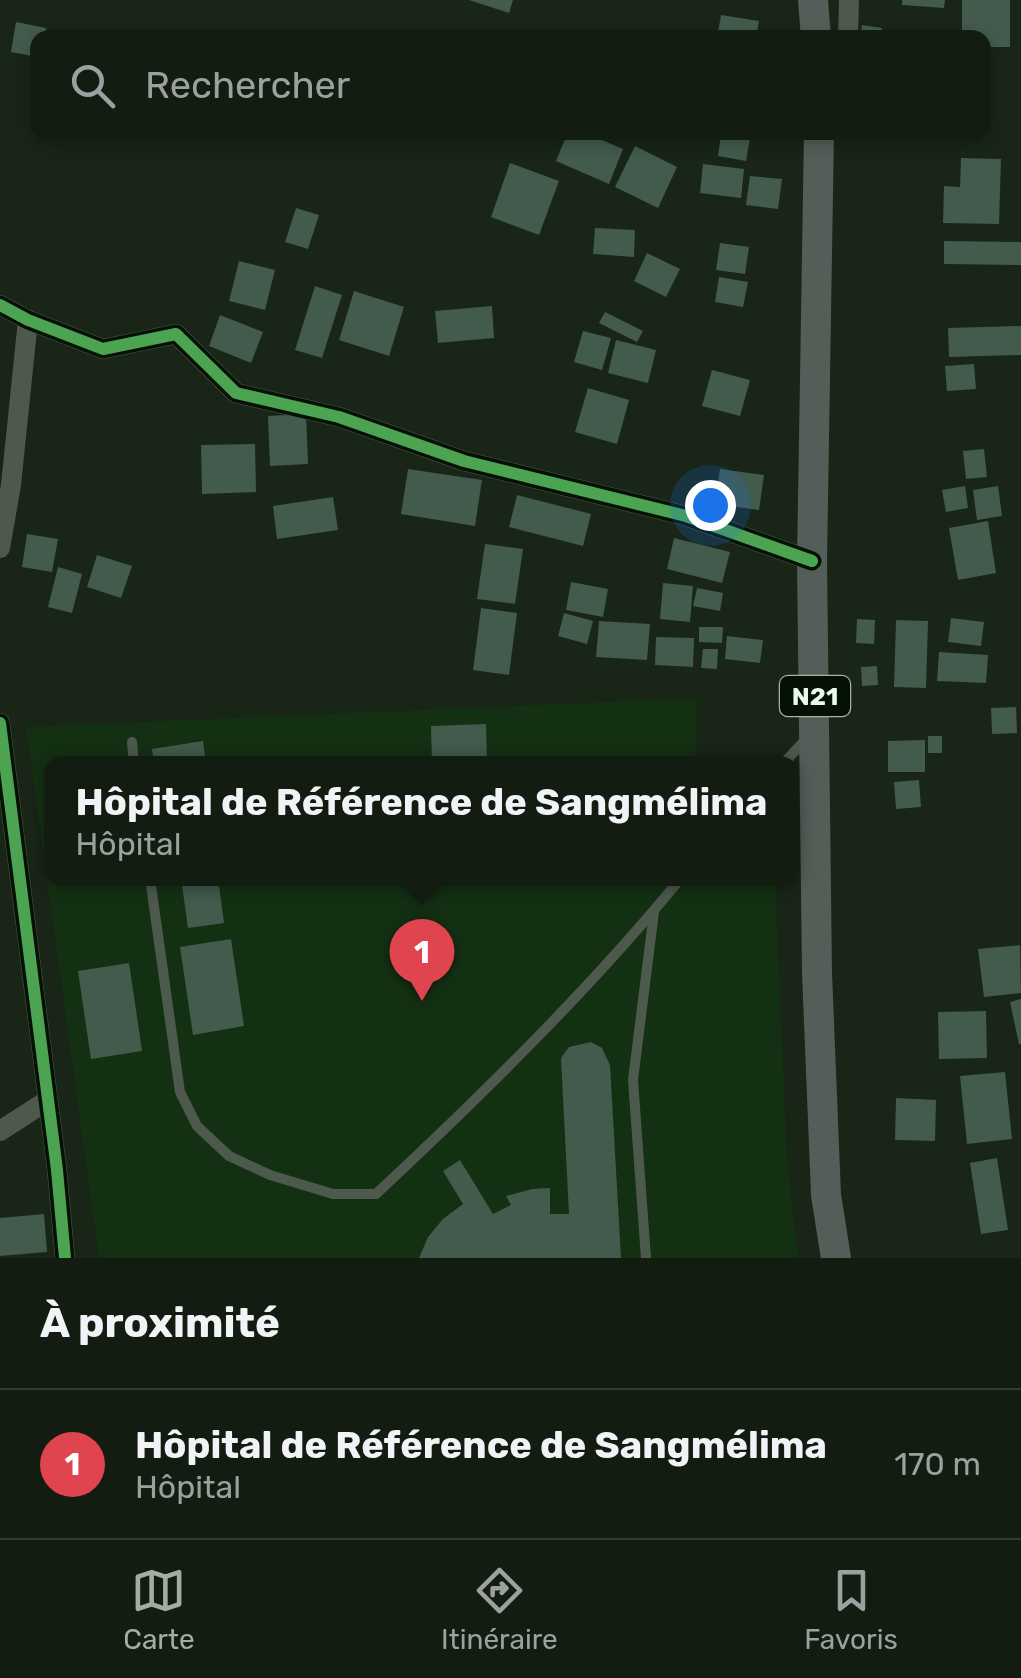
<!DOCTYPE html>
<html lang="fr">
<meta charset="utf-8">
<style>
body{margin:0;font-family:Rubik,sans-serif;background:#1b251a;color:#f1f3f6}
.you{position:absolute;left:710px;top:505px;width:35px;height:35px;margin:-25px;border:8px solid #fff;border-radius:50%;background:#1a73e8;box-shadow:0 0 0 15px #1a73e833}
.badge{display:grid;place-items:center;width:65px;height:65px;border-radius:50%;background:#a0af9f;color:#fff;font-size:32px;font-weight:700}
.pin{position:absolute;translate:-50% -82px;filter:drop-shadow(0 2px 5px #0008)}
.pin::after{content:'';position:absolute;top:52px;width:35px;height:30px;background:inherit;clip-path:polygon(0 0,100% 0,50% 100%)}
.popup{position:absolute;left:44px;top:756px;width:755px;height:130px;box-sizing:border-box;display:grid;place-content:center;border-radius:20px;background:#121c11;filter:drop-shadow(0 2px 8px #0005);font-size:32px;white-space:nowrap;color:#9ca19f}
.popup b{font-size:38px;color:#f1f3f6}
.popup::after{content:'';position:absolute;left:50%;top:100%;margin-left:-20px;border:20px solid transparent;border-top-color:#121c11}
.list{margin:0;padding:0;list-style:none}
h2{display:flex;justify-content:space-between;align-items:center;height:130px;margin:0;padding:0 40px;font-size:42px}
h2 small{font-size:32px;font-weight:400;color:#9ca19f}
.list li{display:grid;grid-template-columns:65px 1fr auto;gap:30px;align-items:center;box-sizing:border-box;height:150px;padding:0 40px;border-top:2px solid #313a31}
.list b{display:block;font-size:38px;white-space:nowrap}
.list p{margin:0;font-size:32px;white-space:nowrap;color:#9ca19f}
.list em{font-size:32px;font-style:normal;color:#9ca19f}
.icon{flex:none;width:55px;height:55px;fill:none;stroke:currentColor;stroke-width:2;stroke-linecap:round;stroke-linejoin:round}
.map{position:relative;flex:none;width:1021px;height:1258px;overflow:hidden}
.search{position:absolute;background:#121c11;box-shadow:0 5px 15px #0003;left:30px;right:30px;top:30px;height:110px;display:flex;align-items:center;gap:25px;box-sizing:border-box;padding:0 35px;border-radius:20px;color:#9ca19f;font-size:38px}
.sheet{height:280px;background:#121c11}
nav{display:flex;justify-content:space-around;align-items:center;box-sizing:border-box;height:140px;border-top:2px solid #313a31;background:#121c11;font-size:28px;color:#9ca19f}
nav a{display:grid;justify-items:center;gap:5px}
nav .on{color:#a0af9f}
.map>svg:first-child{display:block}
.built{fill:#143013}
.building{fill:#425b4d}
.lines{fill:none;stroke-linecap:round;stroke-linejoin:round}
.service{stroke:#4e594d;stroke-width:10}
.minor{stroke:#4e594d;stroke-width:20}
.primary{stroke:#535e58;stroke-width:30}
.cycleway-casing{stroke:#061106;stroke-width:19}
.cycleway{stroke:#4ca352;stroke-width:12}
.labels{text-anchor:middle;stroke-width:10;stroke-linejoin:round;paint-order:stroke}
.shield{fill:#061106;stroke:#a6b3a4;stroke-width:2.5}
.shield-label{font-size:25px;font-weight:bold;fill:#eaf9e8}
</style>
<div class="map">
<svg width="1021" height="1258" viewBox="0 0 1021 1258">
<rect width="100%" height="100%" fill="#182517"/>
<path class="built" d="M697,698l-2,65 -643,1v114l723,1 12,279 11,100h-699l-73,-531z"/>
<g class="building">
<path d="M469,0h44l-4,13z"/>
<path d="M902,0h43l-1,8 -42,-3z"/>
<path d="M962,0h48v47h-26v-9h-22z"/>
<path d="M721,15l38,6 -3,17h-39z"/>
<path d="M16,22l30,6 -2,10h-6v19l-27,-5z"/>
<path d="M862,25l20,3 -1,10h-21z"/>
<path d="M568,132h15l40,17 -14,35 -53,-23z"/>
<path d="M721,134l29,4 -4,23 -28,-5z"/>
<path d="M635,146l42,21 -19,41 -43,-21z"/>
<path d="M961,158l40,1 -2,65 -56,-1 1,-37 16,1z"/>
<path d="M510,163l49,18 -20,54 -48,-18z"/>
<path d="M703,164l41,5 -3,29 -41,-5z"/>
<path d="M750,176l32,3 -4,30 -32,-4z"/>
<path d="M296,208l23,7 -11,34 -23,-7z"/>
<path d="M595,228l40,2 -1,27 -41,-3z"/>
<path d="M944,241l77,1v23l-77,-1z"/>
<path d="M720,243l29,4 -4,27 -29,-4z"/>
<path d="M647,253l33,16 -14,28 -32,-16z"/>
<path d="M239,261l36,9 -10,40 -36,-9z"/>
<path d="M719,277l29,5 -5,25 -28,-5z"/>
<path d="M315,286l27,9 -20,63 -27,-8z"/>
<path d="M354,291l50,16 -15,49 -50,-16z"/>
<path d="M492,306l2,32 -56,5 -3,-32z"/>
<path d="M605,312l38,19 -6,11 -38,-19z"/>
<path d="M220,315l43,17 -12,31 -42,-17z"/>
<path d="M1021,326v29l-72,2 -1,-29z"/>
<path d="M583,331l28,7 -9,32 -28,-8z"/>
<path d="M616,340l40,10 -8,33 -40,-10z"/>
<path d="M974,364l2,25 -29,2 -2,-25z"/>
<path d="M712,370l38,10 -10,36 -38,-10z"/>
<path d="M588,388l41,12 -12,44 -42,-12z"/>
<path d="M306,414l2,50 -38,2 -2,-50z"/>
<path d="M255,444l1,48 -54,2 -1,-49z"/>
<path d="M984,449l3,28 -21,2 -3,-28z"/>
<path d="M408,469l74,11 -7,46 -74,-12z"/>
<path d="M720,469l44,6 -5,35 -44,-6z"/>
<path d="M965,486l3,22 -22,4 -4,-22z"/>
<path d="M998,486l4,30 -25,4 -4,-30z"/>
<path d="M517,495l74,19 -8,32 -74,-19z"/>
<path d="M333,497l5,33 -61,9 -4,-33z"/>
<path d="M988,521l8,52 -38,7 -9,-52z"/>
<path d="M27,534l31,5 -6,33 -30,-5z"/>
<path d="M674,538l56,14 -8,31 -55,-14z"/>
<path d="M485,544l38,5 -8,55 -38,-5z"/>
<path d="M97,555l35,11 -11,32 -34,-11z"/>
<path d="M58,567l24,7 -10,39 -24,-6z"/>
<path d="M571,582l37,7 -5,28 -37,-7z"/>
<path d="M663,583l30,3 -3,36 -30,-3z"/>
<path d="M697,588l26,5 -3,18 -27,-5z"/>
<path d="M481,608l36,5 -8,62 -36,-5z"/>
<path d="M564,613l29,8 -6,23 -29,-8z"/>
<path d="M951,618l33,4 -3,24 -33,-4z"/>
<path d="M857,619l18,1 -1,24 -18,-1z"/>
<path d="M896,620l32,1 -2,67 -32,-1z"/>
<path d="M599,621l51,3 -3,36 -51,-3z"/>
<path d="M699,627h24l-1,16 -23,-1z"/>
<path d="M727,636l36,4 -3,23 -35,-4z"/>
<path d="M656,637l38,1 -1,29 -38,-2z"/>
<path d="M703,649h15l-1,20 -16,-1z"/>
<path d="M939,652l49,3 -2,28 -49,-2z"/>
<path d="M877,666l1,19 -16,1 -1,-19z"/>
<path d="M1016,707l1,26 -25,1 -1,-26z"/>
<path d="M486,724l1,40h-55l-1,-38z"/>
<rect x="928" y="736" width="14" height="17"/>
<path d="M925,740v32h-37v-31z"/>
<path d="M203,741l3,23h-52l-2,-15z"/>
<path d="M919,780l2,27 -25,2 -2,-27z"/>
<path d="M168,878h50l6,45 -36,5 -6,-43 -13,1z"/>
<path d="M231,939l13,87 -51,9 -13,-88z"/>
<path d="M1020,945l1,48 -37,4 -6,-48z"/>
<path d="M129,963l13,88 -51,8 -13,-88z"/>
<path d="M1021,999v45h-2l-9,-42z"/>
<path d="M986,1011l1,47 -48,1 -1,-47z"/>
<path d="M591,1042l11,6 8,17 11,193h-202l9,-21 15,-18 20,-15 -20,-33 17,-11 33,54 18,-9 -5,-9 26,-7 18,-1v26h19l-8,-156 8,-11z"/>
<path d="M1005,1072l7,67 -45,5 -7,-68z"/>
<path d="M896,1098l40,2 -1,41 -40,-1z"/>
<path d="M997,1158l11,72 -27,4 -11,-71z"/>
<path d="M44,1214l3,38 -47,4v-38z"/>
</g>
<g class="lines">
<g class="service">
<path d="M132,742l2,22"/>
<path d="M783,764l25,-27"/>
<path d="M150,878l30,214 17,34 32,30 41,19 63,19h43c105,-98 214,-205 305,-316"/>
<path d="M646,1258l-13,-178 21,-168"/>
</g>
<g class="minor">
<path d="M848,38l1,-38"/>
<path d="M0,305l28,15 75,29 73,-15 60,59 103,24 125,44 222,55 126,45"/>
<path d="M0,548l11,-63 17,-165"/>
<path d="M0,723l57,447 8,88"/>
<path d="M0,1131l48,-31"/>
</g>
<g class="primary">
<path d="M813,0l3,38"/>
<path d="M819,132l-7,429 5,412 9,222 10,63"/>
</g>
<defs>
<g id="cycleway">
<path d="M0,305l28,15 75,29 73,-15 60,59 103,24 125,44 222,55 126,45"/>
<path d="M0,723l57,447 8,88"/>
</g>
</defs>
<use href="#cycleway" class="cycleway-casing"/>
<use href="#cycleway" class="cycleway"/>
</g>
<g class="labels">
<rect class="shield" x="780" y="676" width="70" height="40" rx="8"/>
<g class="shield-label">
<text x="815" y="705">N21</text>
</g>
</g>
</svg>
<div class="you"></div>
<div class="pin badge" style="left:422px;top:1001px;background:#e0444e">1</div>
<div class="popup"><b>Hôpital de Référence de Sangmélima</b>Hôpital</div>
<div class="search"><svg class="icon" aria-label="search" viewBox="0 0 24 24"><circle cx="10" cy="10" r="6"/><path d="M15 15l6 6"/></svg>Rechercher</div>
</div>
<section class="sheet">
<h2>À proximité<small></small></h2>
<ul class="list">
<li><span class="badge" style="background:#e0444e">1</span><div><b>Hôpital de Référence de Sangmélima</b><p>Hôpital</p></div><em>170 m</em></li>
</ul>
</section>
<nav>
<a class="on"><svg class="icon" aria-label="map" viewBox="0 0 24 24"><path d="M3 6l6-2 6 2 6-2v14l-6 2-6-2-6 2zM9 4v14M15 6v14"/></svg>Carte</a>
<a><svg class="icon" aria-label="directions" viewBox="0 0 24 24"><path d="M12 3l9 9-9 9-9-9zM9 14v-3h6M13 9l2 2-2 2"/></svg>Itinéraire</a>
<a><svg class="icon" aria-label="saved" viewBox="0 0 24 24"><path d="M7 4h10v16l-5-4-5 4z"/></svg>Favoris</a>
</nav>
